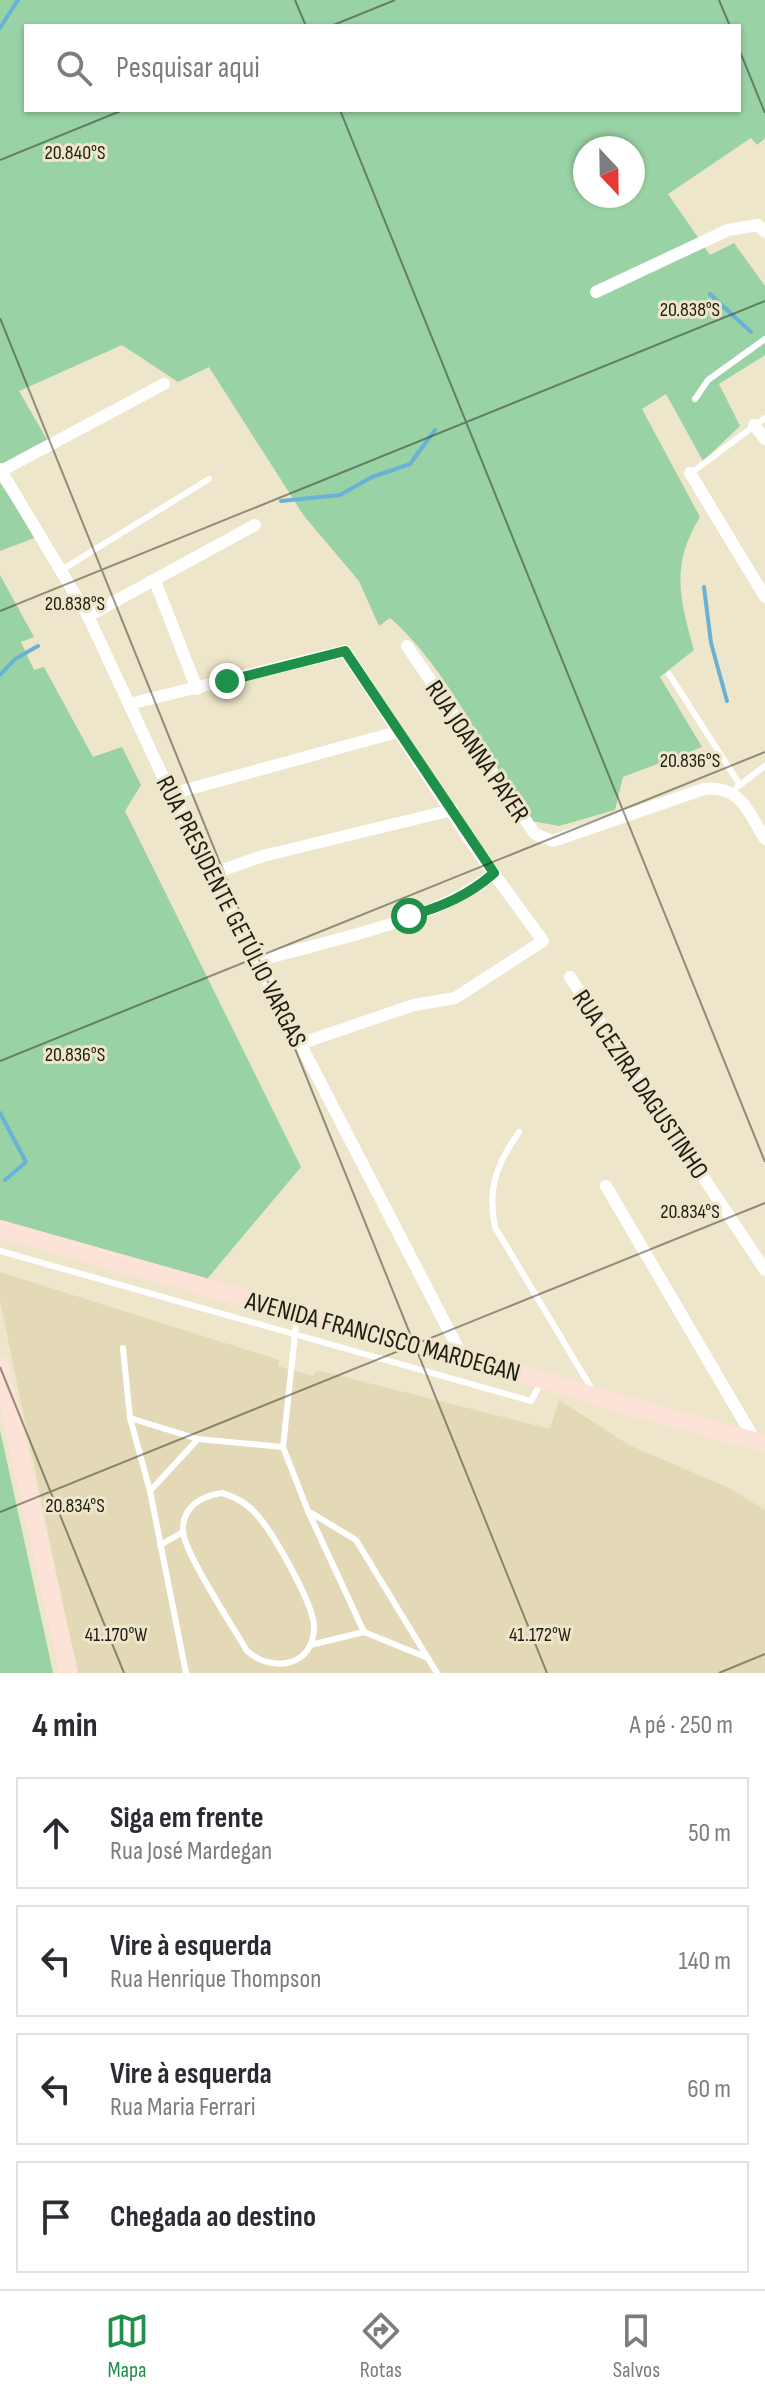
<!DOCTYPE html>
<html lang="pt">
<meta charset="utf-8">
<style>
body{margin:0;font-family:"Sofia Sans Condensed",sans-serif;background:#f7f7f7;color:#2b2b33}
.compass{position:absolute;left:573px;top:136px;width:72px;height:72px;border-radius:50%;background:#fff;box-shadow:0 2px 6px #0004;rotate:158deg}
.stop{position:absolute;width:24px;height:24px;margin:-18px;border:6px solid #1f9049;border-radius:50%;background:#fff}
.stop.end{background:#1f9049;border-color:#fff;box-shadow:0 2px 8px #0008}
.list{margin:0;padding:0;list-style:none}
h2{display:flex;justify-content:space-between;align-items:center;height:104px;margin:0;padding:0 32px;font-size:34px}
h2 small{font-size:26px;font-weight:400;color:#7c7c81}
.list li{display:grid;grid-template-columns:52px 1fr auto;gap:24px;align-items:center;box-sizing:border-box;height:112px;margin:0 16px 16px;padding:0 16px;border:2px solid #e1e1e2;border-radius:0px}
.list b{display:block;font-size:30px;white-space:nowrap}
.list p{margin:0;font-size:26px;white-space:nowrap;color:#7c7c81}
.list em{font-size:26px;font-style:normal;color:#7c7c81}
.icon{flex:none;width:44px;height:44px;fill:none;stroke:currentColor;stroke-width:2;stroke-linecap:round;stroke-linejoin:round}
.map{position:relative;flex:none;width:765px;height:1673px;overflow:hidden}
.search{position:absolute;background:#fff;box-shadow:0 2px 6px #0004;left:24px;right:24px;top:24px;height:88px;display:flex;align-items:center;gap:20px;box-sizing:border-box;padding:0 28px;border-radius:0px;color:#7c7c81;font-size:30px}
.sheet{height:616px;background:#fff}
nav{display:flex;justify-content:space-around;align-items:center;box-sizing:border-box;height:112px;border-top:2px solid #e1e1e2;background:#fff;font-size:22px;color:#7c7c81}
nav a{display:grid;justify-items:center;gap:4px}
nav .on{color:#1f9049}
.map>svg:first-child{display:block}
.built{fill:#e3d9b7}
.grass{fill:#99d2a4;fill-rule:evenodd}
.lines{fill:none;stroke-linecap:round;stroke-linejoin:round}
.stream{stroke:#69b2d6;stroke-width:4}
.lane{stroke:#fff;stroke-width:6}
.street{stroke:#fff;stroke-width:12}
.secondary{stroke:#fce2d7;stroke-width:18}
.route{stroke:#1f9049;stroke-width:10}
.ticks{fill:none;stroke:#1f1c12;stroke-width:2;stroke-opacity:0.45}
.labels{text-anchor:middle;stroke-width:6;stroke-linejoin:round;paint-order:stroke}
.street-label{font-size:26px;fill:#1f1c12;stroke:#ede6ca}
.ticks-label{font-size:20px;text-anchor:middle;fill:#1f1c12;stroke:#ede6ca;stroke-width:6;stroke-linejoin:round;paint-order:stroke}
</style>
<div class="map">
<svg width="765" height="1673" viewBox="0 0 765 1673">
<rect width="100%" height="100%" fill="#ede6ca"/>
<path class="built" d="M0,1272l279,88 -1,6 35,10 4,-6 233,59 9,-29 70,45 100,43 36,22v163h-688l-77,-372z"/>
<g class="grass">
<path d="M0,0h765v138l-8,7 -6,-7 -83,56 42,61 24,-12 31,43v69l-46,29 21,42 -37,35 -37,-67 -24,15 58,108c-30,48 -20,83 -6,133l-34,27 42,70 -79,30 -8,33 -56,16 -33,-6c-37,-64 -80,-154 -136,-202l-11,8 -20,-45 -55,-65 -95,-149 -31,15 -56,-37 -103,46 30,52 -49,27zM26,26h713v84h-713zM585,148h48v48h-48z"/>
<path d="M0,483l37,54 -37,14z"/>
<path d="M0,575l34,62 -13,5 13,28 10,-3 49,90 29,-10 19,38 -16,26 176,356 -94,112 -207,-59z"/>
<path d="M0,1430l49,224 4,19h-53z"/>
</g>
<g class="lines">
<g class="stream">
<path d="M0,28l18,-28"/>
<path d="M710,294l41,38"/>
<path d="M281,501l59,-6 32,-18 38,-13 25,-34"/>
<path d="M704,587l7,56 16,58"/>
<path d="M0,675l15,-16 23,-13"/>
<path d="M0,1113l26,49 -21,18"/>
</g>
<g class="lane">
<path d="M695,399l13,-19 57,-41"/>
<path d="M691,473l74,-55"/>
<path d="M60,571l149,-92"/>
<path d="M669,674l71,111"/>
<path d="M737,787l28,-21"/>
<path d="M519,1132c-22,31 -32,57 -24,95l98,164"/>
<path d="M0,1251l531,150 10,-18"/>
<path d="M123,1348l7,70 20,73 36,182"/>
<path d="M130,1418l68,21 85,8 25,64 56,121 64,26"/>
<path d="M283,1447l14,-132"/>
<path d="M150,1491l48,-52"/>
<path d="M222,1493c14,4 26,11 36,23 16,19 56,88 56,111 0,40 -42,46 -67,24 -13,-23 -63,-98 -64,-120 -1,-24 18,-35 39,-38z"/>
<path d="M308,1511l48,29 81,133"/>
<path d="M160,1545l23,-13"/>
<path d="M310,1645l54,-13"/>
</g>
<g class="street">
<path d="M596,292l132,-62 30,-5 7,7"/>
<path d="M754,425l11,14"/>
<path d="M0,469l88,147 83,178 290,560"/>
<path d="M1,471l163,-87"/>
<path d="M690,473l75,124"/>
<path d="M155,581l42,108"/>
<path d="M88,616l167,-91"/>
<path d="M407,646l128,188 18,7 151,-52c36,-4 44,22 61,50"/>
<path d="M129,704l216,-53 128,194 70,96 -88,57 -41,7 -115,39"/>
<path d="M171,794l226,-62"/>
<path d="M211,874l52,-18 189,-46"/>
<path d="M257,961c73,-21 180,-40 237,-88"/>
<path d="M570,977l195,293"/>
<path d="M606,1186l150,256"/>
</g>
<g class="secondary">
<path d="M0,1229l297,84 164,41 136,43 168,47"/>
<path d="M0,1366l69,307"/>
</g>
</g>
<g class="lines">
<path class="route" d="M227,681l118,-30 149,222c-25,22 -52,34 -85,43"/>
</g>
<path class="ticks" d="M295,0l11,26M719,0l11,26M331,26l64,-26M739,49l26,64M340,110l425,1052M0,160l123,-50M0,318l547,1355M0,611l765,-310M0,1061l765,-309M0,1367l124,306M0,1512l765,-309M719,1673l46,-19"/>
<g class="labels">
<g class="street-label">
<text transform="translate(478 751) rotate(56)" y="9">RUA JOANNA PAYER</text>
<text transform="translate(232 911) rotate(63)" y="9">RUA PRESIDENTE GETÚLIO VARGAS</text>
<text transform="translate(641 1084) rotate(56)" y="9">RUA CEZIRA DAGUSTINHO</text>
<text transform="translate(383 1336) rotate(15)" y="9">AVENIDA FRANCISCO MARDEGAN</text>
</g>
</g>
<g class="ticks-label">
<text x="75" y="159">20.840°S</text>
<text x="690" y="316">20.838°S</text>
<text x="75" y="610">20.838°S</text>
<text x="690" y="767">20.836°S</text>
<text x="75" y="1061">20.836°S</text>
<text x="690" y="1218">20.834°S</text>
<text x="75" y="1512">20.834°S</text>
<text x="116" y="1641">41.170°W</text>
<text x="540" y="1641">41.172°W</text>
</g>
</svg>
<svg class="compass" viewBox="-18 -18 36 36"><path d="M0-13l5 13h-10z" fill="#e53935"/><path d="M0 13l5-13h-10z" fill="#7c7c81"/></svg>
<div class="stop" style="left:409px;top:916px"></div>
<div class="stop end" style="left:227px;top:681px"></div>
<div class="search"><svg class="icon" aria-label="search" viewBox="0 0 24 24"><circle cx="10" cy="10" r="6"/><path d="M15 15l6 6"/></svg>Pesquisar aqui</div>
</div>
<section class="sheet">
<h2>4 min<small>A pé · 250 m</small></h2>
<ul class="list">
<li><svg class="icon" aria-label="ahead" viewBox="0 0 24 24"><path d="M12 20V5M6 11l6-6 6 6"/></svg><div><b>Siga em frente</b><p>Rua José Mardegan</p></div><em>50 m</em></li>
<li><svg class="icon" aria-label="left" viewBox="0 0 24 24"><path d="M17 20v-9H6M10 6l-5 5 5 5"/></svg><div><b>Vire à esquerda</b><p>Rua Henrique Thompson</p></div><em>140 m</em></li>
<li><svg class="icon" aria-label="left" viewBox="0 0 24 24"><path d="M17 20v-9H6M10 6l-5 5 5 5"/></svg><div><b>Vire à esquerda</b><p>Rua Maria Ferrari</p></div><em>60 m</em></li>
<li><svg class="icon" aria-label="arrive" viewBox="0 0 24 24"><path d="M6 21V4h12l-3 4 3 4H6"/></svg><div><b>Chegada ao destino</b></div></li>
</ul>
</section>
<nav>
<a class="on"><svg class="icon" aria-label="map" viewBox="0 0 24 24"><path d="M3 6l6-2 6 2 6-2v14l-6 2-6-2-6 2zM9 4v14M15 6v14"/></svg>Mapa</a>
<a><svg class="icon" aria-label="directions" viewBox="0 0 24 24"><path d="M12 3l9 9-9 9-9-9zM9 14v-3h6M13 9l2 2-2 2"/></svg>Rotas</a>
<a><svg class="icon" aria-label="saved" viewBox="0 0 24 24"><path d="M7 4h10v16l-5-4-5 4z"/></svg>Salvos</a>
</nav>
